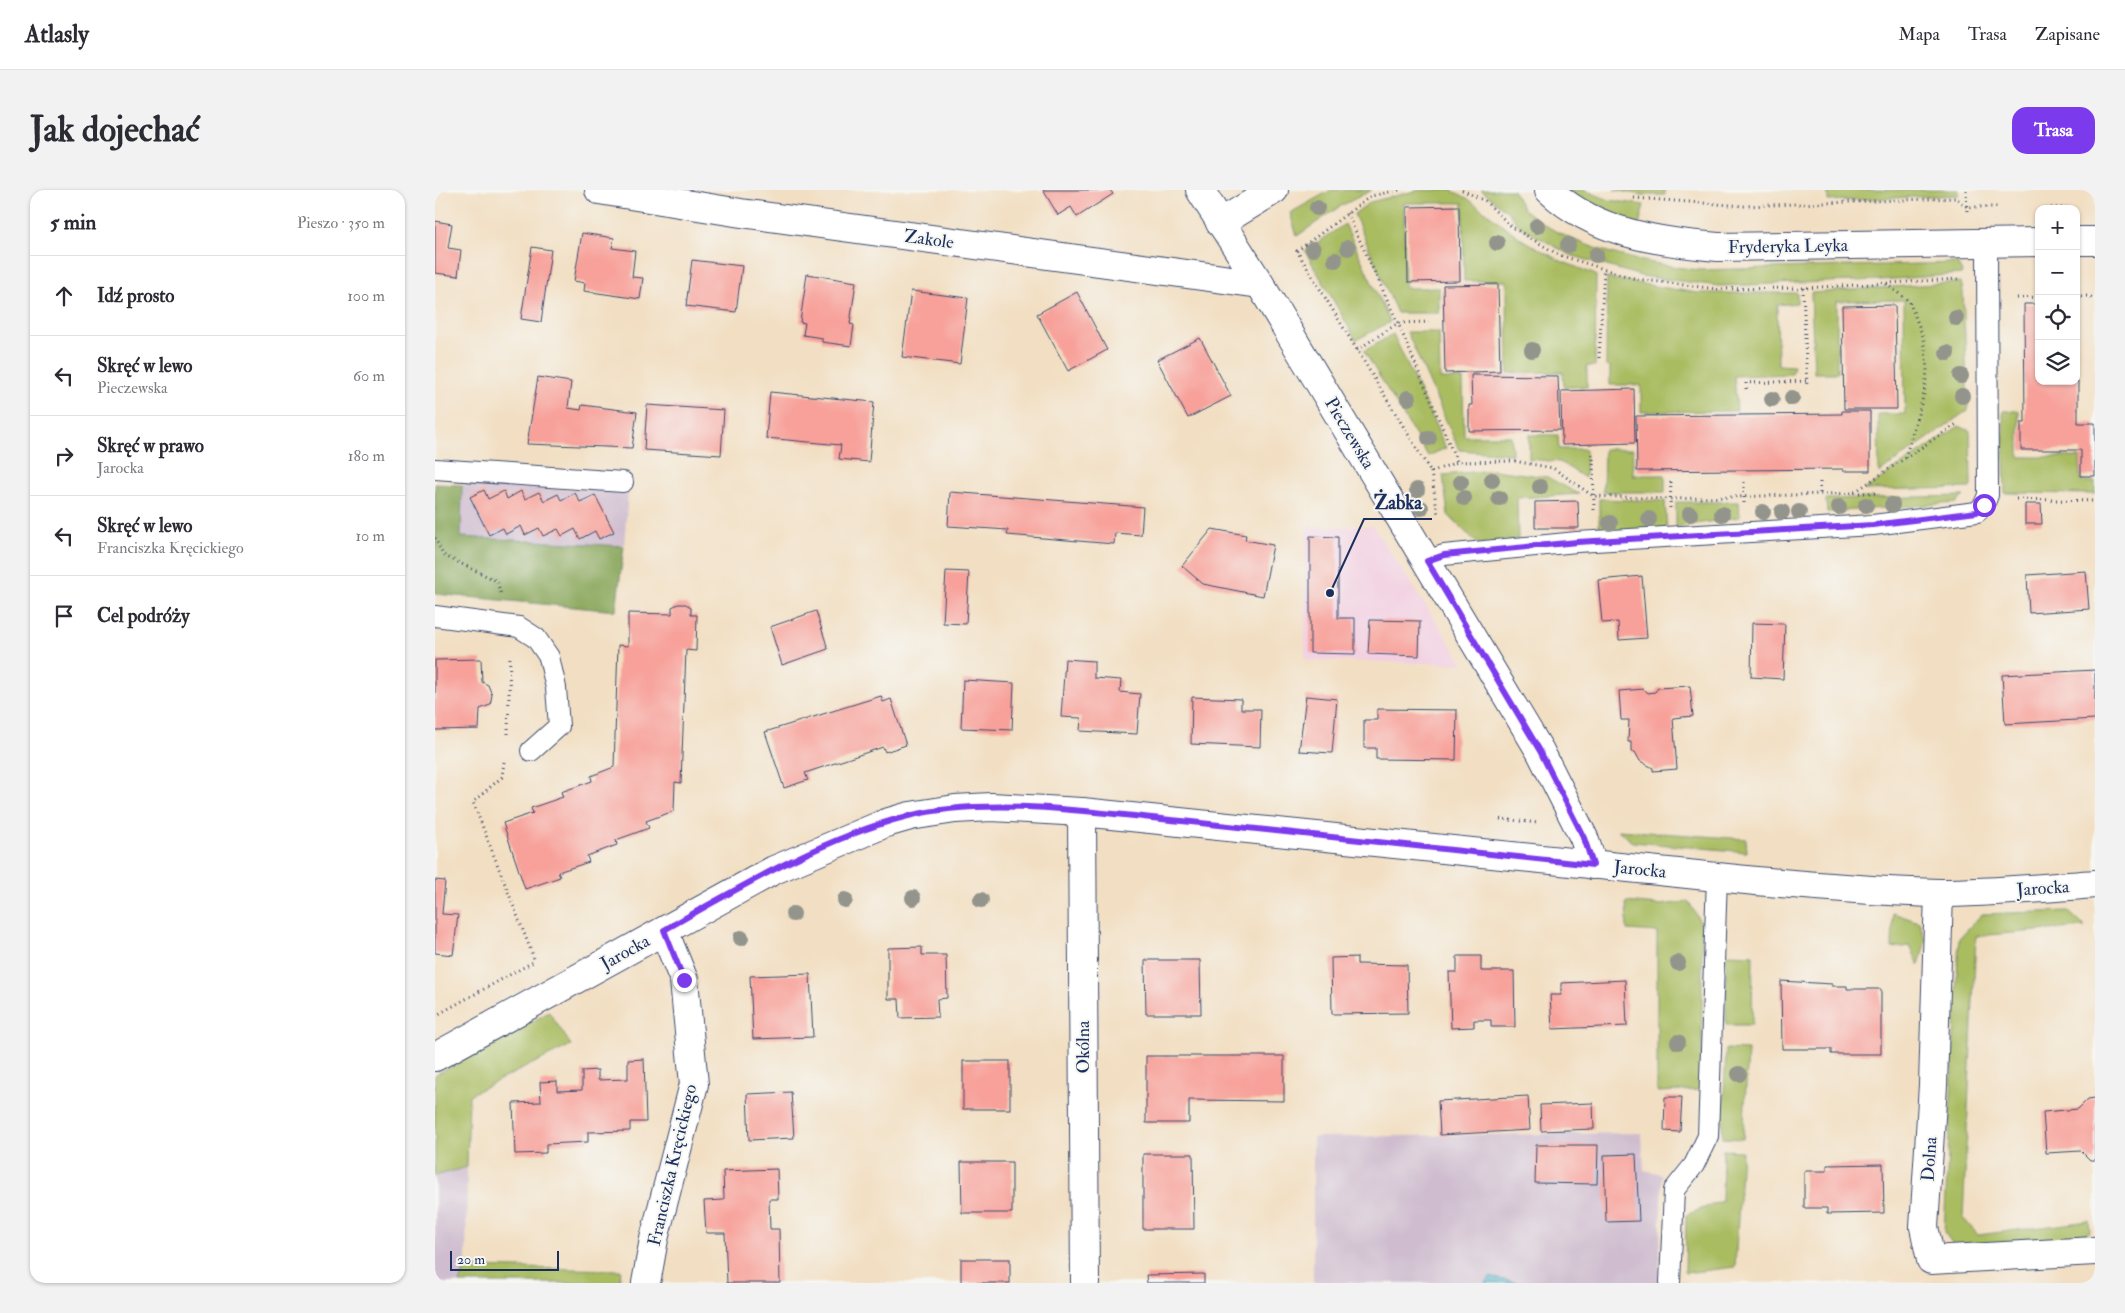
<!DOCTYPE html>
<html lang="pl">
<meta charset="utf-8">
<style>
body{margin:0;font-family:"IM FELL Double Pica",serif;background:#f2f2f3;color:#2b2b33}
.controls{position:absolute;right:15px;top:15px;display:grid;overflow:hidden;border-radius:10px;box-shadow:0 1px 4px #0004}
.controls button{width:45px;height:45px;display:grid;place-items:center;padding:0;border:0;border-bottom:1px solid #e1e1e2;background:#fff;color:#2b2b33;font:25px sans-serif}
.scale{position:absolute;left:15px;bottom:12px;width:109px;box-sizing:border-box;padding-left:5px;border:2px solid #1b2f5e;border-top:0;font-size:14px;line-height:18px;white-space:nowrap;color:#1b2f5e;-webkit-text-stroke:4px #f6f6f2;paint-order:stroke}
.stop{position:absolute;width:15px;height:15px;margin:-11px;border:4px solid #7c3aed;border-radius:50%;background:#fff}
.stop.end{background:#7c3aed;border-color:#fff;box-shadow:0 1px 5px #0008}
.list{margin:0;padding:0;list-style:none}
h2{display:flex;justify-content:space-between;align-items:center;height:65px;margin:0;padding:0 20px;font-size:21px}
h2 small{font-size:16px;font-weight:400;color:#7c7c81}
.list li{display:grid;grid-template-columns:32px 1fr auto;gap:15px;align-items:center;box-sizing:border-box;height:80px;padding:0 20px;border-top:1px solid #e1e1e2}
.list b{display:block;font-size:19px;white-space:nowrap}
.list p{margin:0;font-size:16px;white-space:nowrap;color:#7c7c81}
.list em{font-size:16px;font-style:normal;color:#7c7c81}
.icon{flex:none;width:28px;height:28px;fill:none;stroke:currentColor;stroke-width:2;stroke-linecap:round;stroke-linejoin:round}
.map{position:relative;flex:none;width:1660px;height:1093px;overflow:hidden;border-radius:15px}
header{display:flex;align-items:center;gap:30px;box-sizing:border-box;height:70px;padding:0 25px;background:#fff;border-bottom:1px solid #e1e1e2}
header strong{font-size:24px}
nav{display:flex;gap:28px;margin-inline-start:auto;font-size:18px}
.intro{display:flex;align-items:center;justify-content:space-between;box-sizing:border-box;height:120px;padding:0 30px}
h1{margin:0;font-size:35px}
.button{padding:12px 22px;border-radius:15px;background:#7c3aed;color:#fff;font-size:18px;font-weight:700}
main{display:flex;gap:30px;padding:0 30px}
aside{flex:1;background:#fff;border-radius:15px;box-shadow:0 1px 4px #0004}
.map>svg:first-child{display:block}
.built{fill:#f2cfe1}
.industrial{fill:#cfbdcf}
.green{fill:#a9bc60;stroke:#62765f}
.forest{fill:#86a456;stroke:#506a5a}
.water{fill:#45afc4;stroke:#306f91}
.building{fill:#f7a19a}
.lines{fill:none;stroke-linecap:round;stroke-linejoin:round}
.service-casing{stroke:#3b496d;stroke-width:22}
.minor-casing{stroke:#3b496d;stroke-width:30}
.path{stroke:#3b496d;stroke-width:3;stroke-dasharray:1 4;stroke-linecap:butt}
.service{stroke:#fff;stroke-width:20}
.minor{stroke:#fff;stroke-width:28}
.tree{fill:#93958c}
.route{stroke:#7c3aed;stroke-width:6}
.labels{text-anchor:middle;stroke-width:4;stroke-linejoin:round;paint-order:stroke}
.street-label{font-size:18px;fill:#1b2f5e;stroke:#f6f6f2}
.leader{fill:none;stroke:#1b2f5e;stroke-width:2}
.callout-dot{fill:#1b2f5e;stroke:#f6f6f2;stroke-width:2}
.callout-label{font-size:19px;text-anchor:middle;font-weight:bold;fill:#1b2f5e;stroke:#f6f6f2;stroke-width:4;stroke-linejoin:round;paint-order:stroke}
</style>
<header>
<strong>Atlasly</strong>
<nav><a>Mapa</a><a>Trasa</a><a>Zapisane</a></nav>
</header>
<div class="intro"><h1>Jak dojechać</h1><a class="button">Trasa</a></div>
<main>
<aside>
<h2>5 min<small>Pieszo · 350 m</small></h2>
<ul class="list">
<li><svg class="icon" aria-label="ahead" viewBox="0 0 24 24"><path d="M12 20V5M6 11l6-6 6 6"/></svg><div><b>Idź prosto</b></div><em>100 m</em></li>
<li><svg class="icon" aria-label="left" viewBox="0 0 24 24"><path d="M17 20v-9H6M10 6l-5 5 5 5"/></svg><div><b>Skręć w lewo</b><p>Pieczewska</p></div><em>60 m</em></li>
<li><svg class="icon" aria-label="right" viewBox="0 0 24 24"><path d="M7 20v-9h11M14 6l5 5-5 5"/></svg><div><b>Skręć w prawo</b><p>Jarocka</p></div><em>180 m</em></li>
<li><svg class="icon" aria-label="left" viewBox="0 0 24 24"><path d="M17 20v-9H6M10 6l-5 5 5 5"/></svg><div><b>Skręć w lewo</b><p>Franciszka Kręcickiego</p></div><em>10 m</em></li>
<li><svg class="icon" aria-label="arrive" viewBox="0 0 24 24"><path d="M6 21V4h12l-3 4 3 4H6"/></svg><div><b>Cel podróży</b></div></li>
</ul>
</aside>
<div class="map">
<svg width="1660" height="1093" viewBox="0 0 1660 1093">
<rect width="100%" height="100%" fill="#f6f6f2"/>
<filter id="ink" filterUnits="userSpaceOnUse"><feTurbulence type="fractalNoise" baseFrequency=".02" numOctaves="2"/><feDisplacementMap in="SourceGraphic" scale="10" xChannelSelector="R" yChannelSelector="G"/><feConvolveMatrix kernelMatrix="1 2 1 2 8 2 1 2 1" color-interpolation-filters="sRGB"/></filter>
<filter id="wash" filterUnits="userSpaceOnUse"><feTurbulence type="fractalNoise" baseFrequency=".0096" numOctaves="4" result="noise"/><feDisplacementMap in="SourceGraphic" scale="20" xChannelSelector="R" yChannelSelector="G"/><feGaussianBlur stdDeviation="1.12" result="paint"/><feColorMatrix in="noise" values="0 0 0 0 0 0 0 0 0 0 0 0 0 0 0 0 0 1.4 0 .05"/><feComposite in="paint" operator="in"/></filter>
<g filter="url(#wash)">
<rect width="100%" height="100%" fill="#f2dfc3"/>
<path class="built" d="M938,336l91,138 -159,-4 1,-133z"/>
<g class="industrial">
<path d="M27,295l166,6 -4,55 -163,-9z"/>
<path d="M1207,943l2,37 18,4 -3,109h-346v-146z"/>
<path d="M32,977l-1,100 -7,16h-24v-107z"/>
</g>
<g class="green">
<path d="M896,0h41l-33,17 -42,29 -7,-23z"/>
<path d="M984,0h32l16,8 56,42 38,21 35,14 -1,91h-8v21h-23l-1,-15 -55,1 -1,-92h-43l-1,-78h-59l1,85h34v25h-42l-43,-99 16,-12z"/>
<path d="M1046,0h32c4,7 8,17 14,22 42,36 119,52 172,58l258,-7 5,9 -1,2 -80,6 -162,6 -78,-10 -71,-21 -51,-29 -11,-14z"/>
<path d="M1127,0h22l25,10 35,5 -5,21z"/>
<path d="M1179,0h51v5h-22z"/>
<path d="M1393,0h131v5l-131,6z"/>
<path d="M910,34l45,98 -34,18 -51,-89z"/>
<path d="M1172,88l90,15h100v10l-20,2 1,60 16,1 -2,8 -58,2 3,35 -96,1v-27h-31v-19h-4z"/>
<path d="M1526,92l2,9 5,119 -89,63 -1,-59h27l-1,-114 -67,1v72h-23l-3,-80z"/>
<path d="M972,142h32l1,47h23l1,57h47l1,18 -53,-4z"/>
<path d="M958,144l53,114 -18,8 -64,-105z"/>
<path d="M1568,221h16v46h61v24l15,1v12l-90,-1z"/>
<path d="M1524,236l11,5 1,54 -1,3 -106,2z"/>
<path d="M1094,245h29l1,14h27l-1,29 -25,-16 -31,-3z"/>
<path d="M1169,259h29v26h32v17h-62z"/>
<path d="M1059,280l53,7 32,17 -62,4 1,41 -40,5 -30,-29 -5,-40z"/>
<path d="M1529,306l-8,7 -129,9 -1,-13z"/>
<path d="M1164,309l66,2 2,28 -68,7z"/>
<path d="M1241,312h63l1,15 -64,10z"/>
<path d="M1183,640l128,9 1,13 -114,-10z"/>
<path d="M1191,712l32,3 31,-3 13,23v165l-45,2v-160l-30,-2z"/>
<path d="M1633,721l17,16 -109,9 -13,282 15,17 111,-14 1,11 -6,3 -97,14 -32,-2 -11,-15 15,-294 23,-24z"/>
<path d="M1458,723l26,9 7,18 -7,25 -9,-19 -18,2z"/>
<path d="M1291,764l27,1 -1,70h-26z"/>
<path d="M114,822l22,33 -102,50 -2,72 -32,9v-101z"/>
<path d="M1291,859l22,1 -5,89 -21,-1z"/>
<path d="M1288,960l19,1 -7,116 -50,6 1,-58 36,-14z"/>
<path d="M31,1077l155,3 -2,13h-160z"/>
</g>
<path class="forest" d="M0,294l27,1 -1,52 163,9 -8,65 -181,-17z"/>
<path class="water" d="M1055,1087l30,6h-36z"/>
<g id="blocks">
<g class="building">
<path d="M608,0h67l3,4 -36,23 -6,-10 -13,8z"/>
<path d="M1024,16l1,75 -52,1 -1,-75z"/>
<path d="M0,31l17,3 -4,24 13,2 -3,26 -23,-3z"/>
<path d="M147,43l32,5 -2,10 23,3 -3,26 11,1 -3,21 -56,-8 1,-8 -11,-2z"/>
<path d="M97,57l19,3 -10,72 -20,-3z"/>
<path d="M257,70l50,6 -6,46 -50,-6z"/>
<path d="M372,84l49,8 -6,42 4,1 -3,21 -29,-4v-4l-19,-3 2,-12 -5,-1z"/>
<path d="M1063,94l2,87 -55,2 -2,-88z"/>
<path d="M476,101l57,7 -8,66 -58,-7z"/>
<path d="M642,102l30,58 -39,21 -31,-57z"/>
<path d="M1589,114h15v77h39v42h17v53h-14v-26h-60v-27h4z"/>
<path d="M1460,115l2,104h-53l-2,-103z"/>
<path d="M765,148l31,58 -43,22 -31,-58z"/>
<path d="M1036,185l87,1 2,54 -91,1v-26h3z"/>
<path d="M103,187l33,5 -3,26 13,2 1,-5 55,7 -5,36 -105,-4z"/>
<path d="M1199,199l1,54 -73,2 -1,-54z"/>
<path d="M335,202l104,10 -5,60 -30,-3 2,-14 -75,-7z"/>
<path d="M212,215l77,5 -3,45 -77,-5z"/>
<path d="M1407,221h28v60h-27v-2l-206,2 -1,-55 206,-2z"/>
<path d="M49,300l4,9 16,-8 3,8 14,-8 4,8 14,-7 5,9 14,-7 3,6 14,-7 5,9 15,-7 19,37 -15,7 -4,-8 -15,8 -5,-10 -13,7 -4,-7 -15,7 -4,-8 -14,7 -4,-9 -15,8 -3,-6 -14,7 -19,-38z"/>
<path d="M515,302l193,15 -2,28 -26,-2 -1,11 -107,-9 1,-5 -60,-4z"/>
<path d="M1143,311l1,27h-44v-26z"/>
<path d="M1590,314h16l1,20h-17z"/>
<path d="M777,339l34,6 -1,5 28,5 -10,51 -60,-12 -21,-18z"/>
<path d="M875,346l28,1v81h17v36l-45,-1z"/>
<path d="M511,381l23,1 -3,52 -23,-1z"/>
<path d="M1651,381l3,38 -60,4 -2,-38z"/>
<path d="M1207,386l5,62 -28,2 -1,-18 -16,1 -4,-43z"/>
<path d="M243,414h8l5,4v7h6l-1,36 -10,-1 -5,133 -6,-1 -1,29 -28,10 3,7 -33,12 1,5 -30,11 2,6 -31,10 2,5 -35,12 -22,-66 30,-10 -2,-5 32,-11 -2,-5 31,-11 -1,-5 23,-9 4,-122 10,1v-33l44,1v-7z"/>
<path d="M381,421l12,38 -46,16 -12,-38z"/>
<path d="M935,430l50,1 -1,35 -51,-2z"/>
<path d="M1317,433l33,1 -2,55 -32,-2z"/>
<path d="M46,469l1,23 6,3 4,10 -2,10 -10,4 -1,20 -44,1v-70z"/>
<path d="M630,469l29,2v17l27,2 -1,12 20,2 -3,40 -57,-3 1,-13 -20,-1z"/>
<path d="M1660,480v49l-90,5 -3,-49z"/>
<path d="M528,490l51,3 -2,47 -51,-2z"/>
<path d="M1255,496l3,30 -20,2 4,51 -24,2v-3l-13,-7 -5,-9h-4v-10h-3l1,-22h-8l-2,-29 25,-2 4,4 7,-1 3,-4z"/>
<path d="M446,506l2,6 8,-3 15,46 -21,7 -2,-5 -78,26 3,7 -24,8 -19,-56z"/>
<path d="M871,506l31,3 -5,54 -33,-2z"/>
<path d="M757,507l49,2v10h20l-1,38 -69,-3z"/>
<path d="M942,519l80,1 -1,50 -80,-1v-11h-12v-28h13z"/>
<path d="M0,690l10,1 -3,33 16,1 -5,40 -18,-2z"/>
<path d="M487,757v8h24l1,43 -10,1 1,18 -38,1 -1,-19h-11v-51z"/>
<path d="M1022,766h24v15h33l1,56h-24v-7h-17v7l-23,1 -2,-56h8z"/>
<path d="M922,767v7l50,1 1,48 -76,1 -1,-56z"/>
<path d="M710,770h55l1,54h-55z"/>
<path d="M375,784l3,63 -60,2 -3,-63z"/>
<path d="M1190,790l2,46 -75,3 -2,-34h11v-12z"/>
<path d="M1346,791l51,3v2h15v3h34v65h-50v-5h-49z"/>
<path d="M711,866h138v45l-95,-1v23h-43z"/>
<path d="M209,869l2,63h-16v9l-42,1v10l-42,2v9l-31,1 -2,-51 28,-1 -1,-20 17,-1v10l25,-1v-19l16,-1v10l30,-1v-19z"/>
<rect x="528" y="871" width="47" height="48"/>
<path d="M356,902l3,46 -45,2 -2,-46z"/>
<path d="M1093,906l2,34 -90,5 -2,-34z"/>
<path d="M1230,907h17l-2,35 -16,-1z"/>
<path d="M1660,908v62h-5l-9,-9 -35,2 -3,-41 35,-3 10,-10z"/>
<path d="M1158,913l1,26 -53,2 -1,-26z"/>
<path d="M1101,955h62l-1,39 -62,-1z"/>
<path d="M708,964h50l1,75h-51z"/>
<path d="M1201,964l3,67 -33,1 -2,-67z"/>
<path d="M526,972h51v51h-50z"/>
<path d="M1448,974l1,49 -57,1v-6h-23v-37h23v-6z"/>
<path d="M342,979l1,30h-9l1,30h9l1,54h-53l-2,-50h-19l-2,-32 20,-1 -1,-29z"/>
<rect x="526" y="1069" width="49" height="24"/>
<path d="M769,1084v9h-57l-1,-8z"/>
</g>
</g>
</g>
<g filter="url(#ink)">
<use href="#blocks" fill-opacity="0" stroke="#3b496d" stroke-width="1"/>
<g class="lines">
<defs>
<g id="service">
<path d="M0,279l188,13"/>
<path d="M991,371l18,-6 133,-13 296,-17 104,-13 7,-7 4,-10 -1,-252"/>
<path d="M0,426l84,11 17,11 13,19 7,31 3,38 -28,25"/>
<path d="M1235,1093l4,-93 20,-25 14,-29 9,-259"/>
</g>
<g id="minor">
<path d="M164,0l142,23 519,71"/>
<path d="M765,0l60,94 280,467 44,87 9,27"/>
<path d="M1114,0c45,43 110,52 169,57l321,-5"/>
<path d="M785,33l54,-33"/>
<path d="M1641,51h19"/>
<path d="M647,622l3,471"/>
<path d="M1504,703l-6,192 -9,142 7,33 164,-9"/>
<path d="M0,867l339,-187 112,-47 24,-7 45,-7 36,-2 91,5 674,69c61,5 122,11 183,12 52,0 104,-5 156,-9"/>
<path d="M211,1093l8,-44 40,-155 -10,-104 -20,-49"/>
</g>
</defs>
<use href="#service" class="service-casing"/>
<use href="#minor" class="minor-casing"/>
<g class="path">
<path d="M964,0l-28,6 -74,55 134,221 26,-10 57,-1 39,7 40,28 77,3 183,-6 105,-70"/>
<path d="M1027,0l23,11 27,26 47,28 77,24 81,10 86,-1 155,-9"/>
<path d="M1531,0l1,22"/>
<path d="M1199,8l110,8 212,-8 11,9h32"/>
<path d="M1611,18h21"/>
<path d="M912,23l51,110 59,139"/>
<path d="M1451,94l23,17 15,38 3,32 -3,23 -19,64"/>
<path d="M1368,98l4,99"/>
<path d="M1641,106h13l6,3"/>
<path d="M1582,108l22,-1"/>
<path d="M922,160l41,-27 31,-1"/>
<path d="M1164,168l5,-88"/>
<path d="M1311,199v-6l61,-2"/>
<path d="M1158,264l1,58"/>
<path d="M996,282l7,43"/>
<path d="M1385,292v14"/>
<path d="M1419,303h24"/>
<path d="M1581,309l79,2"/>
<path d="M1309,313v-22"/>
<path d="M1235,318l1,-27"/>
<path d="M0,348l8,17 54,26 4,14"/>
<path d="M73,544l2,-79"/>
<path d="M69,572l-2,15 -29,25 62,159"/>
<path d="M1065,629l39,4"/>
<path d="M0,826l100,-55"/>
</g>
<use href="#service" class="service"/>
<use href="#minor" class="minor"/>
</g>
<g class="tree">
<circle cx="882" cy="18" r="8"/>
<circle cx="1102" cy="36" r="8"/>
<circle cx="1062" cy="53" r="8"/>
<circle cx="1133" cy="55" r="8"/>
<circle cx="913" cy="58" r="8"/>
<circle cx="878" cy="59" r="8"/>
<circle cx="1161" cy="65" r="8"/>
<circle cx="900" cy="70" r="8"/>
<circle cx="1521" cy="128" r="8"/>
<circle cx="1097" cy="160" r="8"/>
<circle cx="1512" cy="163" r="8"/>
<circle cx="1526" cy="186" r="8"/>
<circle cx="1527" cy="206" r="8"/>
<circle cx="973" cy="208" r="8"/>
<circle cx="1357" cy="208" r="8"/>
<circle cx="1337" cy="209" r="8"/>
<circle cx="994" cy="248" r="8"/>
<circle cx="1057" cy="290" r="8"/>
<circle cx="1026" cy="292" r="8"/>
<circle cx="1105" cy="297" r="8"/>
<circle cx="982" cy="300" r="8"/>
<circle cx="1029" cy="308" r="8"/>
<circle cx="1064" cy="308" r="8"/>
<circle cx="1431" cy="315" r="8"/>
<circle cx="1457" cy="315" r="8"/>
<circle cx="1404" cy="317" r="8"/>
<circle cx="986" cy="318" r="8"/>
<circle cx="1328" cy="322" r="8"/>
<circle cx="1347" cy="322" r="8"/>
<circle cx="1364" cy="322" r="8"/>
<circle cx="1255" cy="324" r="8"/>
<circle cx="1287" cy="324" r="8"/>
<circle cx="1214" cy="329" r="8"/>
<circle cx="1175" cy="333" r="8"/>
<circle cx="478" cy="708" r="8"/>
<circle cx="410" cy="710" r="8"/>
<circle cx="546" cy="710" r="8"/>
<circle cx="358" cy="724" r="8"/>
<circle cx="306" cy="748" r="8"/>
<circle cx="1243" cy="773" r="8"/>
<circle cx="1243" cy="852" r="8"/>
<circle cx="1304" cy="884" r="8"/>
</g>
</g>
<g class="lines" filter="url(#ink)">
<path class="route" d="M249,790l-20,-50c74,-42 161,-93 244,-114 84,-21 196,-2 283,6 134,14 268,28 402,43l-9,-27 -44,-87 -113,-190 17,-6 133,-13 296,-17 104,-13 7,-7"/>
</g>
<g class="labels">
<g class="street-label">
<text transform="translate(494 49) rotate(8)" y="6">Zakole</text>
<text transform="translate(1353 56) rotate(-1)" y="6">Fryderyka Leyka</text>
<text transform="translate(915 243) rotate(59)" y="6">Pieczewska</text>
<text transform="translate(1205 679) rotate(6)" y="6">Jarocka</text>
<text transform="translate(1608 698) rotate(-4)" y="6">Jarocka</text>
<text transform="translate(190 762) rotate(-29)" y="6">Jarocka</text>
<text transform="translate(648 857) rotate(-90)" y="6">Okólna</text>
<text transform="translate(1494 969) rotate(-86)" y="6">Dolna</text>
<text transform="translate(237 975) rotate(-77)" y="6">Franciszka Kręcickiego</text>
</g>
</g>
<path class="leader" d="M895 403L929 329H997"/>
<circle class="callout-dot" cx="895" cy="403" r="5"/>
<g class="callout-label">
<text x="963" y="319">Żabka</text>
</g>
</svg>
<div class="controls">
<button>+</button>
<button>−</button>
<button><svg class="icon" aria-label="locate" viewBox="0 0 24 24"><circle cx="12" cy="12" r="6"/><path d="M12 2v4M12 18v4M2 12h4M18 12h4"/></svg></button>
<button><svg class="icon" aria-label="layers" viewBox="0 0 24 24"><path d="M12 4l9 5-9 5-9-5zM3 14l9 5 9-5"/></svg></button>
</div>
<div class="scale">20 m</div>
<div class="stop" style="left:1549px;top:315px"></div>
<div class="stop end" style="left:249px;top:790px"></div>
</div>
</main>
